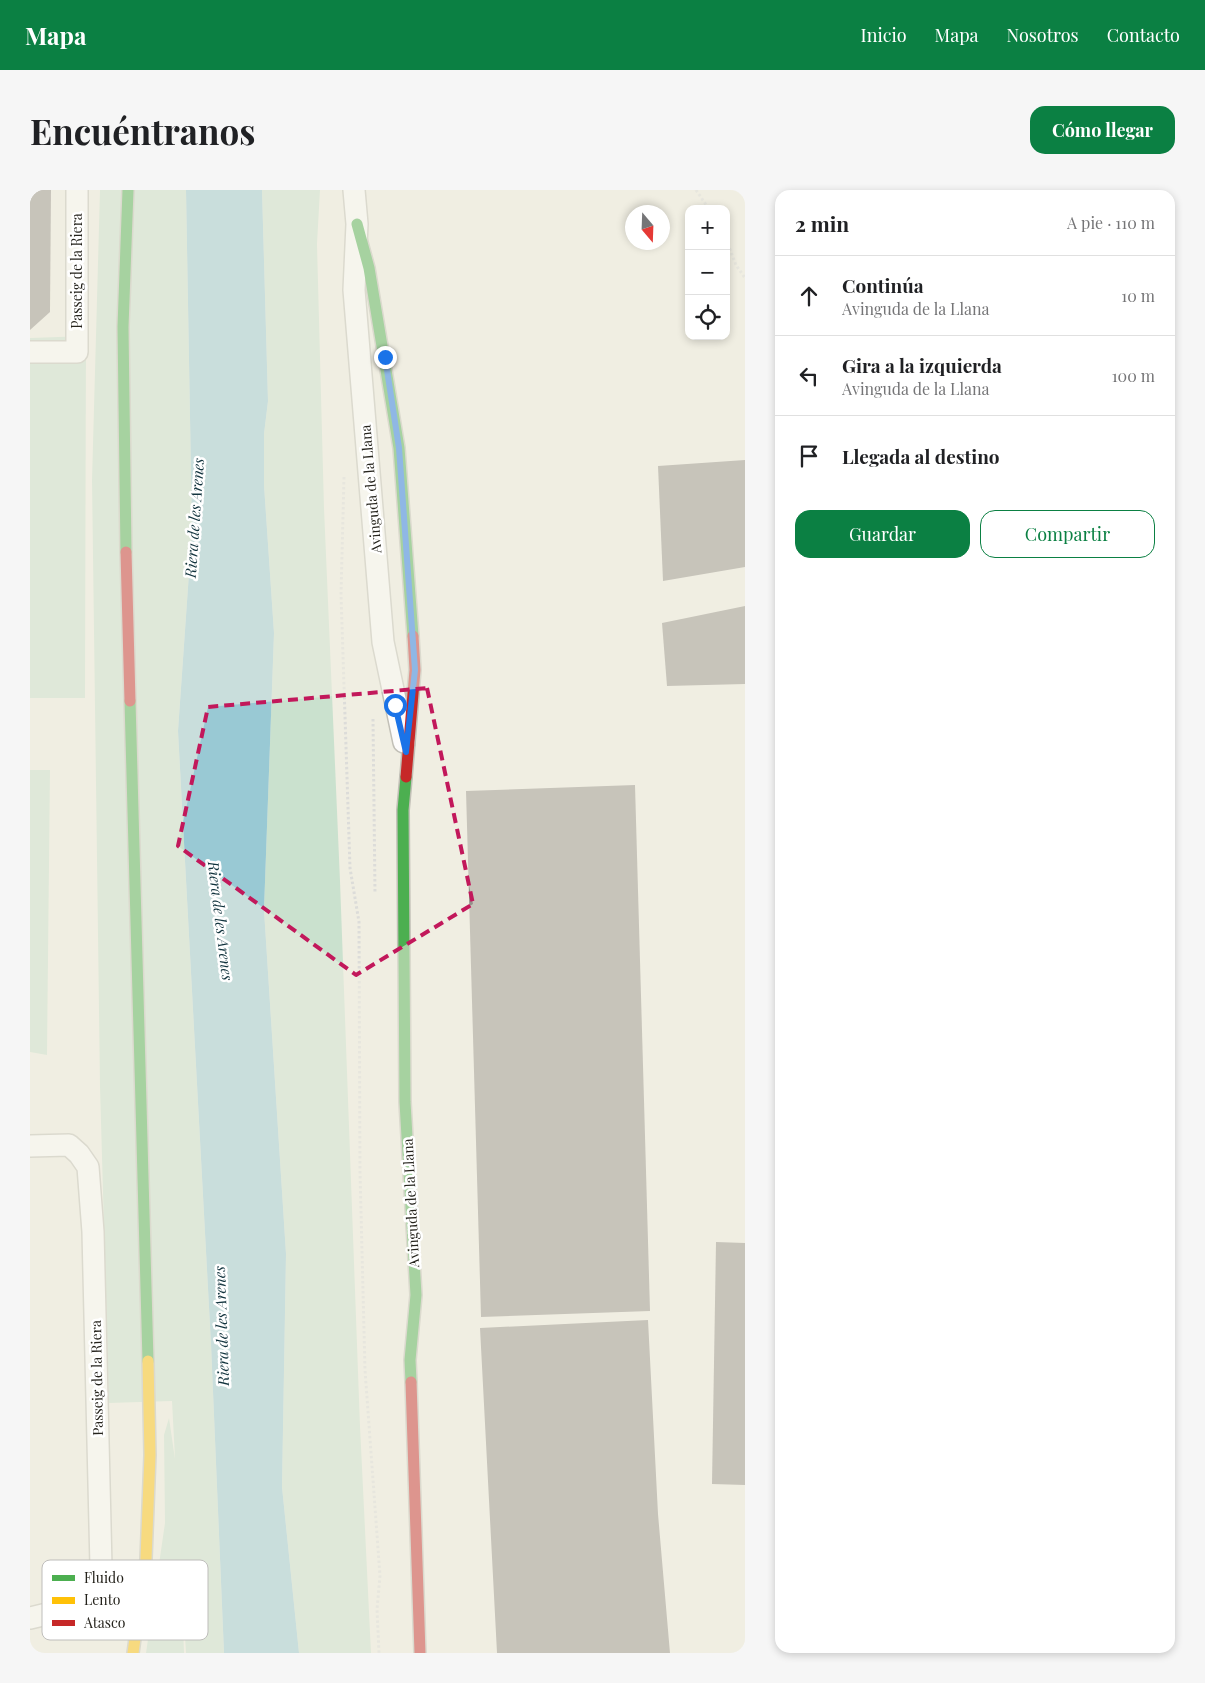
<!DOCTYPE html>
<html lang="es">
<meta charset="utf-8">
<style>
body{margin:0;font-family:"Playfair Display",serif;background:#f6f6f6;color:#202124}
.controls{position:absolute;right:15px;top:15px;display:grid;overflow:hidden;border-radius:10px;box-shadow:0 2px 8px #0003}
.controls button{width:45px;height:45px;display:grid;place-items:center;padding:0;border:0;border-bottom:1px solid #e0e0e0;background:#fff;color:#202124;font:25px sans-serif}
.compass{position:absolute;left:595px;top:15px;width:45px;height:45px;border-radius:50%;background:#fff;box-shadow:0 2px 8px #0003;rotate:161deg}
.stop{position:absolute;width:15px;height:15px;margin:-11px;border:4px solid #1a73e8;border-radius:50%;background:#fff}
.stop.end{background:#1a73e8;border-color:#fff;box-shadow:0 1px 5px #0008}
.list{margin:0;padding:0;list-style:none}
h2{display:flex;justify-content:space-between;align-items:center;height:65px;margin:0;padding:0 20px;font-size:21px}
h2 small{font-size:16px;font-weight:400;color:#757577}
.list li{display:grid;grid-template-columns:32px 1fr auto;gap:15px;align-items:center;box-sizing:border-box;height:80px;padding:0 20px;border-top:1px solid #e0e0e0}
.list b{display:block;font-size:19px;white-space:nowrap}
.list p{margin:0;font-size:16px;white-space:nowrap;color:#757577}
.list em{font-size:16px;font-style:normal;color:#757577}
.actions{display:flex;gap:10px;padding:15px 20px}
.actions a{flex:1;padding:11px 0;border:1px solid #0b8043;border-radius:15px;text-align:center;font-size:18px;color:#0b8043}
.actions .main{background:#0b8043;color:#fff}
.icon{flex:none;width:28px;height:28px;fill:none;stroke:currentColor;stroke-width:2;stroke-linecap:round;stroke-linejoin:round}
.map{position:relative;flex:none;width:715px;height:1463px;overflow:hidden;border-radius:15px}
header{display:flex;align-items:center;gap:30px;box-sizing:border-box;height:70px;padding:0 25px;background:#0b8043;color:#fff}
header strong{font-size:24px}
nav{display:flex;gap:28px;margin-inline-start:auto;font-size:18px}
.intro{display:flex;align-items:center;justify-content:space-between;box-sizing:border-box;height:120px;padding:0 30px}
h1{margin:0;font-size:35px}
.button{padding:12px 22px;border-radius:15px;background:#0b8043;color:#fff;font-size:18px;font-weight:700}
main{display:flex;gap:30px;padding:0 30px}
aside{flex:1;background:#fff;border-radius:15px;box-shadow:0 2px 8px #0003}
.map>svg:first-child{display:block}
.green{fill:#cae1ce}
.water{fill:#99c9d4}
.building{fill:#95908b}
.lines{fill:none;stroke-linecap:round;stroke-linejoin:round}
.street-casing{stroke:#c2c0b7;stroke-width:24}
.fast-casing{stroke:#c2c0b7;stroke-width:14}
.slow-casing{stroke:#c2c0b7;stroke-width:14}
.jam-casing{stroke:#c2c0b7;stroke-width:14}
.path{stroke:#dcdcd9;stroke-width:3;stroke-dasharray:2.5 2.5;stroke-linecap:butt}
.street{stroke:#fdfcfb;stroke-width:21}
.fast{stroke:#4caf50;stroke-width:11}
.slow{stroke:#ffc107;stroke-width:11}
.jam{stroke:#c62828;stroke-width:11}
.route{stroke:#1a73e8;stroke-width:6}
.marked{fill:none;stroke:#c2185b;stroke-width:4;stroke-dasharray:10 6;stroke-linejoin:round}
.labels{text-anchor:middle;stroke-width:5;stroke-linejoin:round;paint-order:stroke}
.street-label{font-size:14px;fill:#25231c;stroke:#fff}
.water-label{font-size:15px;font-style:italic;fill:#11333d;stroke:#fff}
.key{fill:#fff;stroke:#bebdbb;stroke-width:1}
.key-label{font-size:14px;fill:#25231c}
</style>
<header>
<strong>Mapa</strong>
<nav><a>Inicio</a><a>Mapa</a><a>Nosotros</a><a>Contacto</a></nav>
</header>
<div class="intro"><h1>Encuéntranos</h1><a class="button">Cómo llegar</a></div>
<main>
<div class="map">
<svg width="715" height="1463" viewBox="0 0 715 1463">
<rect width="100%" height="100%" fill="#f0eee2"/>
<g class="green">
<path d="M70,0h86l6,340 -14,201 33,613 13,309h-38l-5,-85 3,85h-38l19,-130 -1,-88 5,-17 6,41 -3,-58 -63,2 -9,-316 -8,-607z"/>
<path d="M232,0h58l-3,54 7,264 16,373 20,545 11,227h-72l-17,-166 4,-233 -22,-344 10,-277 -10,-148v-51l4,-33z"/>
<path d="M56,146l-1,362h-55v-360z"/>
<path d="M0,580h20l-3,285 -17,-3z"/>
</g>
<path class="water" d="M156,0h76l6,211 -4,33v51l10,148 -10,277 22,344 -4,233 17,166h-75l-13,-309 -33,-613 14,-201z"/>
<g class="building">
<path d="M0,0h21l-1,122 -20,18z"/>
<path d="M715,270v107l-82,14 -5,-115z"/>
<path d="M715,416v78l-78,2 -5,-63z"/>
<path d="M605,595l15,526 -169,6 -15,-526z"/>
<path d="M686,1052l29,1v242l-33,-1z"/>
<path d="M618,1130l10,194 12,139h-173l-17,-325z"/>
</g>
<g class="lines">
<defs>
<g id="street">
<path d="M324,0l3,34 -3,66 29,352 21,100"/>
<path d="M0,162h47v-162"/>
<path d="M0,956l39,-1 10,9 9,13 5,65 8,335 -10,25 -19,16 -42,10"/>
</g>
<g id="fast">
<path d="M327,34l12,44 30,180 14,188"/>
<path d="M96,362l-3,-225 5,-137"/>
<path d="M100,511l18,660"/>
<path d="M376,587l-3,33 2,292 11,193 -6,65 1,22"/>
</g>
<path id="slow" d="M103,1463l13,-94 4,-104 -2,-94"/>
<g id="jam">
<path d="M96,362l4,149"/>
<path d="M376,587l9,-107 -2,-34"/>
<path d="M381,1192l9,271"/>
</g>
</defs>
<use href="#street" class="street-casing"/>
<use href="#fast" class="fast-casing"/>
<use href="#slow" class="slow-casing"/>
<use href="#jam" class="jam-casing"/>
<g class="path">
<path d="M666,0l13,19"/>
<path d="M696,49l10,26 9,13"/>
<path d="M314,287l-3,117 9,274 9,54 1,250 5,198 15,206 -3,33 2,44"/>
<path d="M343,529l2,174"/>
</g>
<use href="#street" class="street"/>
<use href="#fast" class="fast"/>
<use href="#slow" class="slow"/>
<use href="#jam" class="jam"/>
</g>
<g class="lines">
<path class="route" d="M355,167l14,91 16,222 -9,82 -11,-47"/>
</g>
<path d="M0 0H715V1463H0ZM397,498l46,216 -117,71 -178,-129 30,-139z" fill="#f0eee2" fill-opacity=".55" fill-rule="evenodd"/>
<path class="marked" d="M397,498l46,216 -117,71 -178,-129 30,-139z"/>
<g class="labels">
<g class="street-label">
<text transform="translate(47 81) rotate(-90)" y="5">Passeig de la Riera</text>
<text transform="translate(341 299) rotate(-95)" y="5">Avinguda de la Llana</text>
<text transform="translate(381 1013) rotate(-93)" y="5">Avinguda de la Llana</text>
<text transform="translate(67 1188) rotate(-91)" y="5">Passeig de la Riera</text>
</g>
<g class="water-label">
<text transform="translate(165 328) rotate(-86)" y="5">Riera de les Arenes</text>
<text transform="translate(190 731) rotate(83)" y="5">Riera de les Arenes</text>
<text transform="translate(192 1136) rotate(-92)" y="5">Riera de les Arenes</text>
</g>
</g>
<rect x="12" y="1370" width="166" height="80" rx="8" class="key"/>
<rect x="22" y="1385" width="23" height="6" fill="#4caf50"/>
<rect x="22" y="1407" width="23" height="7" fill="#ffc107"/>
<rect x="22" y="1430" width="23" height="6" fill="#c62828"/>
<g class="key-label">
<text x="54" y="1393">Fluido</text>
<text x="54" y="1415">Lento</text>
<text x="54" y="1438">Atasco</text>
</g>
</svg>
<div class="controls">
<button>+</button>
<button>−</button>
<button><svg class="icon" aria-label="locate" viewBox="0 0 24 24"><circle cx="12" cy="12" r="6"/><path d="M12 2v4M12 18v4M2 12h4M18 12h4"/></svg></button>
</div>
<svg class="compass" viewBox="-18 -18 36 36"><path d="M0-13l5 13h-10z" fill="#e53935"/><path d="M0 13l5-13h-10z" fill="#757577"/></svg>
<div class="stop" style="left:365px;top:515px"></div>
<div class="stop end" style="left:355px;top:167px"></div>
</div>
<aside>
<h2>2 min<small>A pie · 110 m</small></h2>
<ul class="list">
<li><svg class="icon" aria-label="ahead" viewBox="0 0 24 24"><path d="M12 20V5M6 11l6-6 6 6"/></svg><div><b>Continúa</b><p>Avinguda de la Llana</p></div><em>10 m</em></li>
<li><svg class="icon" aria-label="left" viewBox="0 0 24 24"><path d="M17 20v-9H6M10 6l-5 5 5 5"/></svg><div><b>Gira a la izquierda</b><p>Avinguda de la Llana</p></div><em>100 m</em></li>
<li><svg class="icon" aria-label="arrive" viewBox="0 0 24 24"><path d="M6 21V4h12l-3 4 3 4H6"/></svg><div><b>Llegada al destino</b></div></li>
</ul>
<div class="actions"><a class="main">Guardar</a><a>Compartir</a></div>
</aside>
</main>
